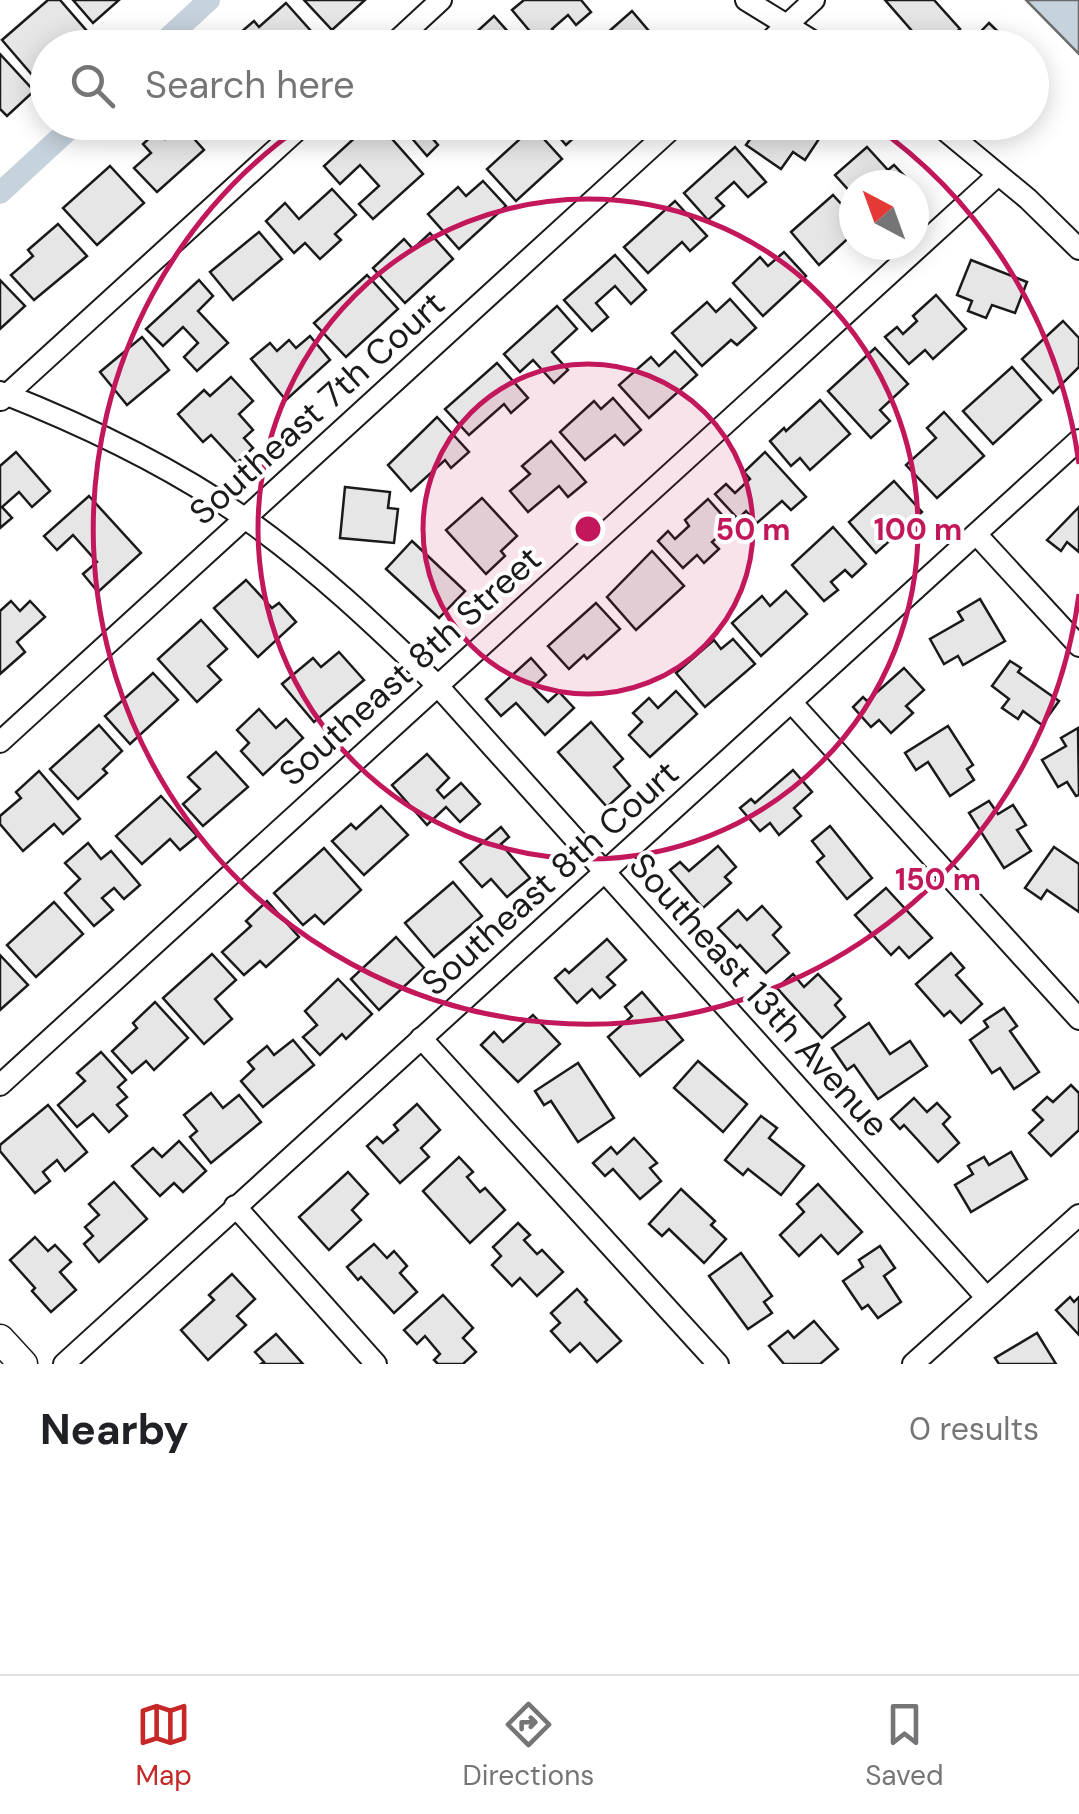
<!DOCTYPE html>
<style>
body{margin:0;font-family:"DM Sans",sans-serif;background:#f2f2f2;color:#202124}
.compass{position:absolute;left:839px;top:170px;width:90px;height:90px;border-radius:50%;background:#fff;box-shadow:0 5px 25px #0003;rotate:319deg}
.list{margin:0;padding:0;list-style:none}
h2{display:flex;justify-content:space-between;align-items:center;height:130px;margin:0;padding:0 40px;font-size:42px}
h2 small{font-size:32px;font-weight:400;color:#757577}
.icon{flex:none;width:55px;height:55px;fill:none;stroke:currentColor;stroke-width:2;stroke-linecap:round;stroke-linejoin:round}
.map{position:relative;flex:none;width:1079px;height:1364px;overflow:hidden}
.search{position:absolute;background:#fff;box-shadow:0 5px 25px #0003;left:30px;right:30px;top:30px;height:110px;display:flex;align-items:center;gap:25px;box-sizing:border-box;padding:0 35px;border-radius:55px;color:#757577;font-size:38px}
.sheet{height:310px;background:#fff}
nav{display:flex;justify-content:space-around;align-items:center;box-sizing:border-box;height:140px;border-top:2px solid #e0e0e0;background:#fff;font-size:28px;color:#757577}
nav a{display:grid;justify-items:center;gap:5px}
nav .on{color:#c62828}
.map>svg:first-child{display:block}
.water{fill:#c6d2dc;stroke:#6a6a6a;stroke-width:2.5}
.lines{fill:none;stroke-linecap:round;stroke-linejoin:round}
.canal{stroke:#c6d2dc;stroke-width:22}
.building{fill:#e6e6e6;stroke:#1a1a1a;stroke-width:2.5}
.street-casing{stroke:#1a1a1a;stroke-width:24}
.secondary-casing{stroke:#1a1a1a;stroke-width:31}
.street{stroke:#fff;stroke-width:20}
.secondary{stroke:#fff;stroke-width:28}
.ring{fill:none;stroke:#c2185b;stroke-width:5}
.labels{text-anchor:middle;stroke-width:8;stroke-linejoin:round;paint-order:stroke}
.street-label{font-size:35px;fill:#1a1a1a;stroke:#fff}
.centre{fill:#c2185b;stroke:#fff;stroke-width:5}
.ring-label{font-size:30px;text-anchor:middle;font-weight:bold;fill:#c2185b;stroke:#fff;stroke-width:8;stroke-linejoin:round;paint-order:stroke}
</style>
<div class="map">
<svg width="1079" height="1364" viewBox="0 0 1079 1364">
<rect width="100%" height="100%" fill="#fff"/>
<path class="water" d="M1026,0h53v54z"/>
<g class="lines">
<g class="canal">
<path d="M157,48l52,-48"/>
<path d="M0,193l77,-71"/>
</g>
</g>
<g class="building">
<path d="M48,0h12l26,30 -20,18h-18v15l-15,13 -31,-36z"/>
<path d="M73,0h46l-26,23z"/>
<path d="M304,0h61l-33,30z"/>
<path d="M524,0h57l10,12 -15,13 -8,-10 -16,14 9,12 -8,7h-9l-32,-38z"/>
<path d="M885,0h49l26,29 -22,19h-11z"/>
<path d="M286,3l33,37 -8,8h-68l-9,-10 20,-17 5,6z"/>
<path d="M632,11l16,19 -14,13 4,5h-36l-5,-6z"/>
<path d="M494,16l24,27 -6,5h-53z"/>
<path d="M989,23l26,25h-50z"/>
<path d="M0,54l34,37 -27,25 -7,-7z"/>
<path d="M372,122h5l46,52 -50,45 -14,-15 20,-18 -19,-21 -20,19 -16,-18z"/>
<path d="M398,122h53l-18,17 5,6 -11,11z"/>
<path d="M546,122h45l-25,23z"/>
<path d="M762,122h50l-6,9 13,8 -14,21 -12,-8 -12,17 -35,-24z"/>
<path d="M181,124l23,26 -47,42 -23,-24 17,-15 -8,-9 14,-13 8,8z"/>
<path d="M533,127l29,32 -46,42 -29,-32z"/>
<path d="M735,147l31,35 -18,15 -14,-15 -18,16 8,8 -16,14 -24,-27z"/>
<path d="M867,147l21,23 6,-5 18,19 -58,1v11l-19,-21z"/>
<path d="M110,166l34,37 -47,42 -34,-37z"/>
<path d="M483,181l23,25 -47,43 -31,-35 30,-27 8,9z"/>
<path d="M332,189l24,26 -21,19 6,6 -21,19 -15,-16 -11,10 -28,-32 19,-18 14,16z"/>
<path d="M833,195l21,23v15l-35,32 -28,-33z"/>
<path d="M675,201l32,35 -17,15 -8,-9 -34,31 -24,-26z"/>
<path d="M58,224l29,32 -53,44 -23,-25 22,-19 -5,-6z"/>
<path d="M259,232l23,27 -49,41 -23,-28z"/>
<path d="M430,233l23,26 -48,44 -32,-35 31,-29 9,10z"/>
<path d="M784,252l22,24 -43,40 -30,-33 27,-26 8,9z"/>
<path d="M615,255l31,35 -15,14 -16,-18 -19,17 12,14 -16,14 -28,-31z"/>
<path d="M971,260l56,22 -12,31 -23,-8 -6,13 -18,-7 4,-10 -15,-6z"/>
<path d="M367,275l31,34 -52,48 -32,-34z"/>
<path d="M0,280l25,26 -25,23z"/>
<path d="M199,280l14,16 -15,15 30,32 -31,28 -13,-14 14,-14 -15,-16 -20,19 -17,-17z"/>
<path d="M936,295l30,34 -33,30 -8,-9 -16,14 -24,-27 12,-10 6,7 14,-13 -4,-5z"/>
<path d="M730,299l26,29 -19,17 -6,-5 -29,26 -30,-33 35,-31 9,10z"/>
<path d="M557,306l20,23 -25,23 16,18 -14,13 -21,-23 -13,12 -16,-18z"/>
<path d="M1063,321l16,17v29l-26,26 -31,-34z"/>
<path d="M310,336l20,24 -44,40 -35,-41 19,-16 7,8 12,-11 7,8z"/>
<path d="M142,337l27,33 -42,35 -27,-33z"/>
<path d="M875,348l33,36 -28,26 10,11 -19,17 -43,-47z"/>
<path d="M675,351l22,24 -48,43 -30,-33 32,-28 8,9z"/>
<path d="M497,363l31,35 -17,15 -7,-9 -35,31 -24,-26z"/>
<path d="M1012,367l29,33 -48,44 -30,-33z"/>
<path d="M231,377l22,24 -14,13 14,16 -9,8 9,10 -16,15 -26,-28 -8,7 -25,-28 26,-24 6,6z"/>
<path d="M613,398l28,32 -17,15 -9,-10 -30,25 -25,-28 34,-31 7,8z"/>
<path d="M820,400l30,34 -40,36 -10,-12 -9,8 -21,-25 14,-13 2,3z"/>
<path d="M944,412l40,44 -47,42 -31,-33 30,-27 -9,-10z"/>
<path d="M437,417l32,35 -18,16 -6,-8 -34,31 -23,-26z"/>
<path d="M551,441l35,41 -18,15 -9,-11 -31,26 -18,-21 20,-17 -8,-8z"/>
<path d="M16,452l34,39 -18,16 -13,-15 -17,15 10,11 -12,10v-62z"/>
<path d="M765,452l41,45 -15,13 -9,-9 -25,22 -11,-12 -8,8 -23,-25 11,-10 9,9 15,-14 -6,-7z"/>
<path d="M894,481l28,31 -46,41 -27,-31z"/>
<path d="M345,487l45,5 -2,16 10,1 -4,34 -54,-5z"/>
<path d="M89,496l52,57 -43,39 -15,-18 14,-12 -24,-27 -16,15 -13,-14z"/>
<path d="M482,498l35,38 -16,15 4,5 -19,18 -40,-44z"/>
<path d="M708,499l23,26 -19,17 7,7 -15,14 -7,-8 -14,13 -25,-27 10,-10 7,8 14,-13 -4,-6z"/>
<path d="M1079,507v45l-12,-10 -6,9 -14,-11z"/>
<path d="M833,527l33,37 -14,13 -7,-7 -14,12 7,8 -14,11 -32,-36z"/>
<path d="M412,541l53,50 -26,27 -53,-49z"/>
<path d="M652,551l32,35 -48,44 -29,-33z"/>
<path d="M246,580l26,28 7,-5 17,19 -38,35 -44,-49z"/>
<path d="M786,591l21,23 -46,42 -29,-33 30,-27 8,10z"/>
<path d="M980,599l25,42 -42,24 -5,-9 -14,8 -14,-25 33,-19 -5,-8z"/>
<path d="M11,601l9,10 10,-10 15,16 -28,25 8,10 -25,22v-63z"/>
<path d="M596,603l24,26 -33,30 -3,-4 -15,14 -21,-23z"/>
<path d="M201,620l26,29 -19,17 13,14 -24,22 -39,-43z"/>
<path d="M733,639l22,25 -50,43 -29,-34 38,-33 7,9z"/>
<path d="M339,652l25,28 -50,42 -32,-38 31,-26 8,9z"/>
<path d="M531,658l15,17 -13,12 15,15 11,-10 15,16 -29,27 -29,-32 -15,13 -15,-17z"/>
<path d="M1010,661l11,7 -3,4 41,29 -17,24 -19,-14 -5,8 -16,-11 7,-9 -17,-13z"/>
<path d="M904,668l20,22 -18,16 7,7 -22,20 -12,-13 -8,7 -18,-20 10,-10 4,4z"/>
<path d="M153,673l25,27 -48,44 -25,-28z"/>
<path d="M676,691l21,23 -47,43 -21,-22 13,-13 -9,-9 16,-15 9,10z"/>
<path d="M259,709l17,19 10,-9 17,19 -40,37 -22,-24 8,-8 -12,-13z"/>
<path d="M591,722l32,37 -9,8 16,19 -23,21 -49,-55z"/>
<path d="M99,725l23,26 -19,18 4,4 -29,26 -28,-30z"/>
<path d="M948,726l25,39 -6,4 7,11 -24,16 -22,-34 -12,8 -11,-17z"/>
<path d="M1078,728l1,67 -3,1 -9,-14 -9,5 -16,-27 24,-14 -5,-8z"/>
<path d="M216,752l32,35 -45,39 -20,-22 17,-15 -12,-12z"/>
<path d="M427,754l22,24 -12,12 7,8 17,-15 19,21 -20,18 -14,-15 -19,18 -35,-40z"/>
<path d="M793,770l19,22 -18,16 7,8 -22,19 -9,-12 -10,8 -20,-23 11,-9 4,4z"/>
<path d="M39,771l41,48 -17,15 -9,-10 -31,27 -23,-27v-8l21,-18 -5,-6z"/>
<path d="M161,796l36,40 -17,14 -10,-11 -28,25 -26,-28z"/>
<path d="M989,801l9,13 15,-9 13,20 -9,5 14,21 -27,17 -35,-55z"/>
<path d="M381,806l27,29 -44,40 -32,-34 19,-17 5,5z"/>
<path d="M830,826l42,52 -25,21 -30,-37 7,-6 -12,-15z"/>
<path d="M501,827l8,10 -8,7 29,34 -23,19 -16,-18 -9,8 -22,-25z"/>
<path d="M88,843l13,16 10,-8 29,34 -16,14 -10,-11 -12,10 11,12 -19,16 -29,-33 15,-14 -15,-16z"/>
<path d="M718,846l18,21 -11,10 6,6 -28,25 -33,-38 10,-8 9,9z"/>
<path d="M1054,847l25,17v48l-32,-22 -6,9 -16,-11z"/>
<path d="M324,848l37,42 -37,34 -9,-9 -12,10 -29,-32z"/>
<path d="M453,882l29,34 -48,41 -29,-34z"/>
<path d="M886,888l46,50 -23,20 -10,-11 -8,8 -36,-40z"/>
<path d="M267,901l32,36 -33,30 -6,-6 -16,14 -22,-23 29,-26 -5,-5z"/>
<path d="M54,902l29,32 -47,43 -29,-32z"/>
<path d="M762,906l19,21 -8,8 16,18 -23,20 -26,-28 -3,3 -19,-20 20,-18 9,10z"/>
<path d="M396,937l28,31 -45,42 -28,-31z"/>
<path d="M607,939l19,21 -19,17 8,8 -15,13 -8,-9 -15,14 -22,-25 10,-9 4,4z"/>
<path d="M951,953l13,15 -8,7 26,29 -21,19 -11,-12 -6,5 -28,-32z"/>
<path d="M212,954l24,26 -21,19 17,20 -28,25 -41,-46z"/>
<path d="M0,955l28,30 -28,25z"/>
<path d="M793,974l11,13 14,-13 23,25 -6,6 10,12 -23,21 -45,-50z"/>
<path d="M338,979l34,35 -26,25 -4,-5 -22,21 -17,-18 14,-12 -12,-14z"/>
<path d="M642,992l41,48 -43,36 -32,-39 24,-21 -7,-9z"/>
<path d="M155,1002l33,36 -34,32 -8,-9 -14,12 -20,-22 25,-23 -4,-5z"/>
<path d="M1004,1008l13,18 -7,5 29,41 -25,17 -14,-21 -8,5 -22,-33 18,-13 -4,-6z"/>
<path d="M533,1015l27,29 -42,38 -37,-37 13,-13 9,10z"/>
<path d="M869,1023l21,31 20,-13 17,25 -49,33 -24,-34 -7,5 -15,-22z"/>
<path d="M293,1040l21,25 -51,42 -22,-26 13,-12 -6,-7 19,-16 7,9z"/>
<path d="M101,1052l25,28 -8,7 9,10 -10,8 10,11 -18,16 -16,-18 -16,13 -19,-22 27,-24 -8,-8z"/>
<path d="M698,1061l49,43 -24,28 -49,-44z"/>
<path d="M578,1063l36,55 -36,24 -27,-41 -7,4 -9,-14z"/>
<path d="M1071,1085l8,8v37l-28,26 -22,-23 14,-13 -10,-10 14,-13 6,5z"/>
<path d="M211,1093l12,15 16,-13 22,27 -50,41 -21,-26 7,-6 -13,-16z"/>
<path d="M914,1098l13,14 10,-9 13,14 -7,7 16,19 -21,19 -34,-37 -4,4 -9,-10z"/>
<path d="M417,1104l23,26 -19,18 8,9 -29,26 -33,-37 10,-9 6,6 15,-13 -4,-5z"/>
<path d="M48,1105l39,47 -22,19 -8,-11 -14,12 7,9 -15,12 -35,-42v-6z"/>
<path d="M761,1116l16,12 -8,10 35,28 -23,29 -33,-26 -5,6 -18,-15z"/>
<path d="M634,1138l23,25 -7,5 11,13 -21,18 -27,-30 -8,7 -12,-13 18,-16 6,7z"/>
<path d="M179,1141l27,30 -23,21 -9,-9 -14,13 -28,-30 21,-18 9,9z"/>
<path d="M1011,1152l16,27 -56,33 -16,-27 18,-11 -5,-8 16,-9 5,8z"/>
<path d="M459,1157l14,15 -6,5 13,15 5,-4 20,22 -35,33 -47,-52z"/>
<path d="M348,1172l20,22 -16,16 9,10 -32,30 -30,-33z"/>
<path d="M114,1182l33,37 -48,43 -15,-18 9,-8 -8,-9 14,-12 -10,-11z"/>
<path d="M818,1184l44,48 -24,22 -17,-19 -22,21 -19,-21 24,-23 -7,-8z"/>
<path d="M681,1189l34,32 -4,4 15,14 -22,24 -35,-34 -7,7 -13,-12z"/>
<path d="M518,1223l12,12 -6,5 13,14 5,-4 21,22 -26,24 -17,-18 -8,8 -20,-21 9,-9 -8,-9z"/>
<path d="M35,1237l13,14 7,-6 16,17 -11,10 16,18 -25,22 -19,-21 3,-3 -25,-28z"/>
<path d="M374,1244l13,14 7,-7 13,15 -7,7 17,19 -23,21 -33,-36 -3,3 -11,-13z"/>
<path d="M880,1246l15,22 -11,8 17,26 -23,16 -10,-13 -6,4 -19,-28 20,-14 -4,-7z"/>
<path d="M741,1253l31,43 -8,6 8,11 -24,16 -39,-53z"/>
<path d="M232,1274l23,25 -18,17 9,9 -38,35 -27,-30 33,-30 -5,-5z"/>
<path d="M577,1289l10,11 -2,2 36,39 -24,21 -17,-19 -10,9 -19,-21 9,-8 -9,-10z"/>
<path d="M443,1295l30,33 -10,10 13,14 -13,12h-25l-4,-4 6,-6 -15,-18 -8,8 -13,-14z"/>
<path d="M1070,1297l4,5 5,-5v38l-23,-25z"/>
<path d="M814,1321l24,28 -18,15h-36l-15,-18 19,-15 6,7z"/>
<path d="M1037,1333l19,31h-57l-4,-6z"/>
<path d="M276,1334l27,30h-42l3,-2 -9,-10z"/>
</g>
<g class="lines">
<defs>
<g id="street">
<path d="M746,0l78,48"/>
<path d="M389,48l52,-48"/>
<path d="M762,48l52,-48"/>
<path d="M935,122l93,77 51,50"/>
<path d="M0,392c84,33 172,75 246,127 69,49 130,107 191,166l549,612"/>
<path d="M1,400l305,-278"/>
<path d="M977,535l102,111"/>
<path d="M792,703l287,316"/>
<path d="M0,742l679,-620"/>
<path d="M421,1038l297,326"/>
<path d="M0,1085l998,-910"/>
<path d="M235,1206l141,158"/>
<path d="M64,1364l1015,-924"/>
<path d="M913,1364l166,-149"/>
</g>
<path id="secondary" d="M0,1339l23,25"/>
</defs>
<use href="#street" class="street-casing"/>
<use href="#secondary" class="secondary-casing"/>
<use href="#street" class="street"/>
<use href="#secondary" class="secondary"/>
</g>
<circle cx="588" cy="529" r="165" fill="#c2185b" fill-opacity=".12"/>
<g class="ring">
<circle cx="588" cy="529" r="165"/>
<circle cx="588" cy="529" r="330"/>
<path d="M1079 594A495 495 0 1 1 304 124M477 47A495 495 0 0 1 699 47M872 124A495 495 0 0 1 1079 464"/>
</g>
<g class="labels">
<g class="street-label">
<text transform="translate(317 408) rotate(-42)" y="12">Southeast 7th Court</text>
<text transform="translate(410 666) rotate(-42)" y="12">Southeast 8th Street</text>
<text transform="translate(550 878) rotate(-42)" y="12">Southeast 8th Court</text>
<text transform="translate(759 995) rotate(48)" y="12">Southeast 13th Avenue</text>
</g>
</g>
<circle cx="588" cy="529" r="15" class="centre"/>
<g class="ring-label">
<text x="753" y="540">50 m</text>
<text x="918" y="540">100 m</text>
<text x="938" y="890">150 m</text>
</g>
</svg>
<svg class="compass" viewBox="-18 -18 36 36"><path d="M0-13l5 13h-10z" fill="#e53935"/><path d="M0 13l5-13h-10z" fill="#757577"/></svg>
<div class="search"><svg class="icon" aria-label="search" viewBox="0 0 24 24"><circle cx="10" cy="10" r="6"/><path d="M15 15l6 6"/></svg>Search here</div>
</div>
<section class="sheet">
<h2>Nearby<small>0 results</small></h2>
<ul class="list">
</ul>
</section>
<nav>
<a class="on"><svg class="icon" aria-label="map" viewBox="0 0 24 24"><path d="M3 6l6-2 6 2 6-2v14l-6 2-6-2-6 2zM9 4v14M15 6v14"/></svg>Map</a>
<a><svg class="icon" aria-label="directions" viewBox="0 0 24 24"><path d="M12 3l9 9-9 9-9-9zM9 14v-3h6M13 9l2 2-2 2"/></svg>Directions</a>
<a><svg class="icon" aria-label="saved" viewBox="0 0 24 24"><path d="M7 4h10v16l-5-4-5 4z"/></svg>Saved</a>
</nav>
